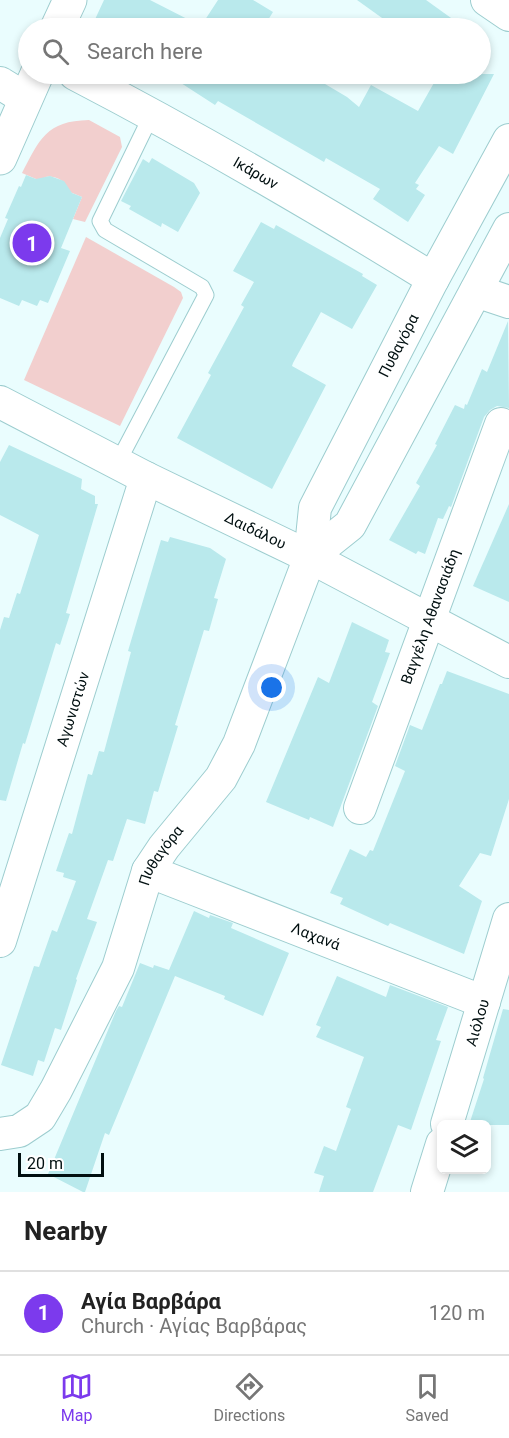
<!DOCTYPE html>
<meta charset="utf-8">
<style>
body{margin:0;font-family:Roboto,sans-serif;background:#f2f2f2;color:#222}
.controls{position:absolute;right:18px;bottom:18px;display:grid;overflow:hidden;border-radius:9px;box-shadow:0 3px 9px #0003}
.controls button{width:54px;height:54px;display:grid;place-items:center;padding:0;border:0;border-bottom:2px solid #e0e0e0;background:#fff;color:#222;font:30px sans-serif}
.scale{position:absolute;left:18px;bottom:15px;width:86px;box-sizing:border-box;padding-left:6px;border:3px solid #010f10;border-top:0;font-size:16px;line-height:21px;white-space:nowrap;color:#010f10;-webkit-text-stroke:4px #fff;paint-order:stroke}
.you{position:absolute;left:272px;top:688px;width:21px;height:21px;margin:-15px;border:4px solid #fff;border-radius:50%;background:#1a73e8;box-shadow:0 0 0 9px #1a73e833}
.badge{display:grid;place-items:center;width:39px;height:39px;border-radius:50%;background:#7c3aed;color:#fff;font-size:20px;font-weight:700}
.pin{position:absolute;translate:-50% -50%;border:3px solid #fff;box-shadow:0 2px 6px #0006}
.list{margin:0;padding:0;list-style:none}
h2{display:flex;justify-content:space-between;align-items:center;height:78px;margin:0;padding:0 24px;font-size:26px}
h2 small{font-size:20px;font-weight:400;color:#767676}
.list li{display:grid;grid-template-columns:39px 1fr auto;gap:18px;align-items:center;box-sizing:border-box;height:84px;padding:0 24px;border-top:2px solid #e0e0e0}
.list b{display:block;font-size:22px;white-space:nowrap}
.list p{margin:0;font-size:20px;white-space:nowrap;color:#767676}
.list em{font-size:20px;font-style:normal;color:#767676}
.icon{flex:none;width:33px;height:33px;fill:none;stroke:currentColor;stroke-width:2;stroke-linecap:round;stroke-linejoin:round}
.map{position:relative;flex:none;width:509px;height:1192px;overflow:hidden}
.search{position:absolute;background:#fff;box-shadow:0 3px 9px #0003;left:18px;right:18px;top:18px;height:66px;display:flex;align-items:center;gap:15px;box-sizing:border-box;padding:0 21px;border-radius:33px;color:#767676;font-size:22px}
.sheet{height:162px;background:#fff}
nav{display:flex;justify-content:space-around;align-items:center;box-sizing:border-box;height:84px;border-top:2px solid #e0e0e0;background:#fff;font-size:16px;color:#767676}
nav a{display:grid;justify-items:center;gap:3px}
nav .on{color:#7c3aed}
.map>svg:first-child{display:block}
.green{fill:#f2cfce}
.building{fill:#b9e9ec}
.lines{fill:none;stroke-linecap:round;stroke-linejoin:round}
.lane-casing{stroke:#9dcdcf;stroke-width:17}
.street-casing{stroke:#9dcdcf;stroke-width:34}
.secondary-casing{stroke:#9dcdcf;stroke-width:35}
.lane{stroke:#fff;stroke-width:15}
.street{stroke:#fff;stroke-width:32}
.secondary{stroke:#fff;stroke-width:33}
.labels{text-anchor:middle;stroke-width:4.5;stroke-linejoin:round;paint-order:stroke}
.street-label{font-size:15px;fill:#010f10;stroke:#fff}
</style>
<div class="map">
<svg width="509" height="1192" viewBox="0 0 509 1192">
<rect width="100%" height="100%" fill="#eafdfe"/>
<g class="green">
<path d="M89,120l31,17 2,10 -37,75 -12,-3 9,-22 -17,-7 2,-4c-5,-7 -14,-11 -22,-9l-2,5 -21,-9c18,-34 24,-52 67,-53z"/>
<path d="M86,237l88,50 7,5 2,6 -63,128 -96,-46z"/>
</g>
<g class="building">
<path d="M104,0h46l51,26 17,-26h35l20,12 -10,16h-172z"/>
<path d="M357,0h69l39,28h-69z"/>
<path d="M167,74h157l-4,7 27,16 12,10 12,-22 47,26 21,-37h55l-41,80 -14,-8 -24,37 4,2 -3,4 9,6 -17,27 -35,-23 7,-10 -54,-31 -2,4 -106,-61 -3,4z"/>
<path d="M152,158l42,25 6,10 -22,39 -16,-9 -1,4 -32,-18 2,-3 -10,-5 22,-42 6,4z"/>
<path d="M26,175l10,4 14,-3 14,5 8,12 10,4 -21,51 9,3 -22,52 -8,-3 -3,6 -15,-6 -3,6 -19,-8v-60l8,-19 -3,-1 14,-32 2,1z"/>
<path d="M261,222l13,7 2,-4 87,49 -1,2 15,9 -25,44 -31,-17 -28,51 -1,3 34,19 -54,104 -95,-51 34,-63 -3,-2 36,-66 -3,-2 13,-23 -21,-11z"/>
<path d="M508,321l1,87 -12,-2 -7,4 -6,7 -33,90 -2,-1 -6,13 -5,-1 -13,36 -7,-3 -2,3 -27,-14 31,-54 -4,-3 21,-38 -2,-1 20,-39 9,4 1,-5 2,1 15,-36 5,3z"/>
<path d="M9,445l73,34 -1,10 14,7v8h3l-32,109 4,1 -10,31 -4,-2 -31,101 -2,-1 -17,58 -6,-1v-170l4,-13 5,1 8,-25 3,1 19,-59 -39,-20v-53z"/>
<path d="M509,504v98l-36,-16z"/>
<path d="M170,537l40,11 16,11 -12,39 4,1 -9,32 -5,-1 -29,95 3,1 -20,66 -4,-1 -9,33 -18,-5 -14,42 -5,-1 -21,59 10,3 -21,57 1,1 -16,50 -6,-2 -11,34 -6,-2 -5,16 -32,-11 33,-99 5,1 13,-37 5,2 19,-51 -13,-4 1,-4 -8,-2 13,-38 3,1 16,-60 4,1 7,-24 5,1 27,-100 -3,-1 33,-111 7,2z"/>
<path d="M352,622l37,18 -4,12 5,1 -18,49 6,4 -45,121 -23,-10 -1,3 -43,-18 52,-125 11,6z"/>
<path d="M447,671l62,23v105l-18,57 -11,-3 -21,33 23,15 -18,53 -74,-31 -2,3 -48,-22 3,-6 -13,-5 20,-44 16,8 4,-7 3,1 32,-80 -10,-5 15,-41 12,5 18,-46h2z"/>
<path d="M194,911l15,7 1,-3 23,8 -2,5 58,25 -26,63 -39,-17 1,-3 -50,-20 -66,159 -4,-2 -20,59h-2l-35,-18 68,-163 3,-5 3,1 18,-44 13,5 1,-3 15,5z"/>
<path d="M337,976l49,21 4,-12 58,22 -12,33 5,1 -30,89 -13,-5 -25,67h-54l5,-16 -10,-3 10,-27 12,5 15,-42 -5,-2 18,-50 -48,-20 5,-10 -5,-2z"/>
<path d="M503,1009l6,1v115h-40l15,-46 -1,-1z"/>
</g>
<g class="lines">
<defs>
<path id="lane" d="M117,464l89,-169 -4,-8 -97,-57 -5,-9 52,-107"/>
<g id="street">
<path d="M487,0l22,15"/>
<path id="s1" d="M75,74c123,64 240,132 358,205"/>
<path d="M0,83l26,16"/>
<path d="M476,291l33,11"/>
<path id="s2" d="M0,402l146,76 164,79 199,105"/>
<path d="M310,557l40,-32 159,-296"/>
<path id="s3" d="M360,808l141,-384"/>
<path id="s4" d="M148,871l336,131"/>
<path id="s5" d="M0,941l146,-463"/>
<path id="s6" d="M447,1124l62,-205"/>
<path id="s7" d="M0,1134l19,-3 21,-14 16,-27 62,-122 30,-97 16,-24 57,-69 18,-34 71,-187 5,-49 118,-229 76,-139"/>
<path d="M427,1192l15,-48"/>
</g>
<g id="secondary">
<path d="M57,28l13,-28"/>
<path d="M0,158l37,-84"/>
</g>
</defs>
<use href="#lane" class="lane-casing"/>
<use href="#street" class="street-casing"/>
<use href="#secondary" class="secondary-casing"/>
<use href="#lane" class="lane"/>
<use href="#street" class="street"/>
<use href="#secondary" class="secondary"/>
</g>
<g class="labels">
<g class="street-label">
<text dy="5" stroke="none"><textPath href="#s1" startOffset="206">Ικάρων</textPath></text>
<text dy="5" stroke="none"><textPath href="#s7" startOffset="903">Πυθαγόρα</textPath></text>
<text dy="5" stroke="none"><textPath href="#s2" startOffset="286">Δαιδάλου</textPath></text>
<text dy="5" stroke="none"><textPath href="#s3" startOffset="204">Βαγγέλη Αθανασιάδη</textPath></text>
<text dy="5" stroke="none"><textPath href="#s5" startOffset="243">Αγωνιστών</textPath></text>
<text dy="5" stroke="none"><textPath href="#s7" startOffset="334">Πυθαγόρα</textPath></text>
<text dy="5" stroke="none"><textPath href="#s4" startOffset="180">Λαχανά</textPath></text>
<text dy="5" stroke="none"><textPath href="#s6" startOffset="106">Αιόλου</textPath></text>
</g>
</g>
</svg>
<div class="controls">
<button><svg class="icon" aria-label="layers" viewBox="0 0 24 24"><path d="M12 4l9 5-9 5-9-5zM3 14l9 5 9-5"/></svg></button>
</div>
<div class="scale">20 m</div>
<div class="you"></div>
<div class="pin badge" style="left:32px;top:243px">1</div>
<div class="search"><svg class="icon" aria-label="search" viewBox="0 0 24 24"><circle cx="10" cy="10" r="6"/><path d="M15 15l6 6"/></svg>Search here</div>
</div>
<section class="sheet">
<h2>Nearby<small></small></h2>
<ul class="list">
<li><span class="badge">1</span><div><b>Αγία Βαρβάρα</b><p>Church · Αγίας Βαρβάρας</p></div><em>120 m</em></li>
</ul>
</section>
<nav>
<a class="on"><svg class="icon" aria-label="map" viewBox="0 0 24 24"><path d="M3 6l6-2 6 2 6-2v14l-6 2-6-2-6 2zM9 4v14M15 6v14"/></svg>Map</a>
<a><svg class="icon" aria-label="directions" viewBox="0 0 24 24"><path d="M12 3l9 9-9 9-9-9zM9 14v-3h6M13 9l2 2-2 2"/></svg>Directions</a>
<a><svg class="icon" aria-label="saved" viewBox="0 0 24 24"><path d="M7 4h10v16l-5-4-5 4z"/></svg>Saved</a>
</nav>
